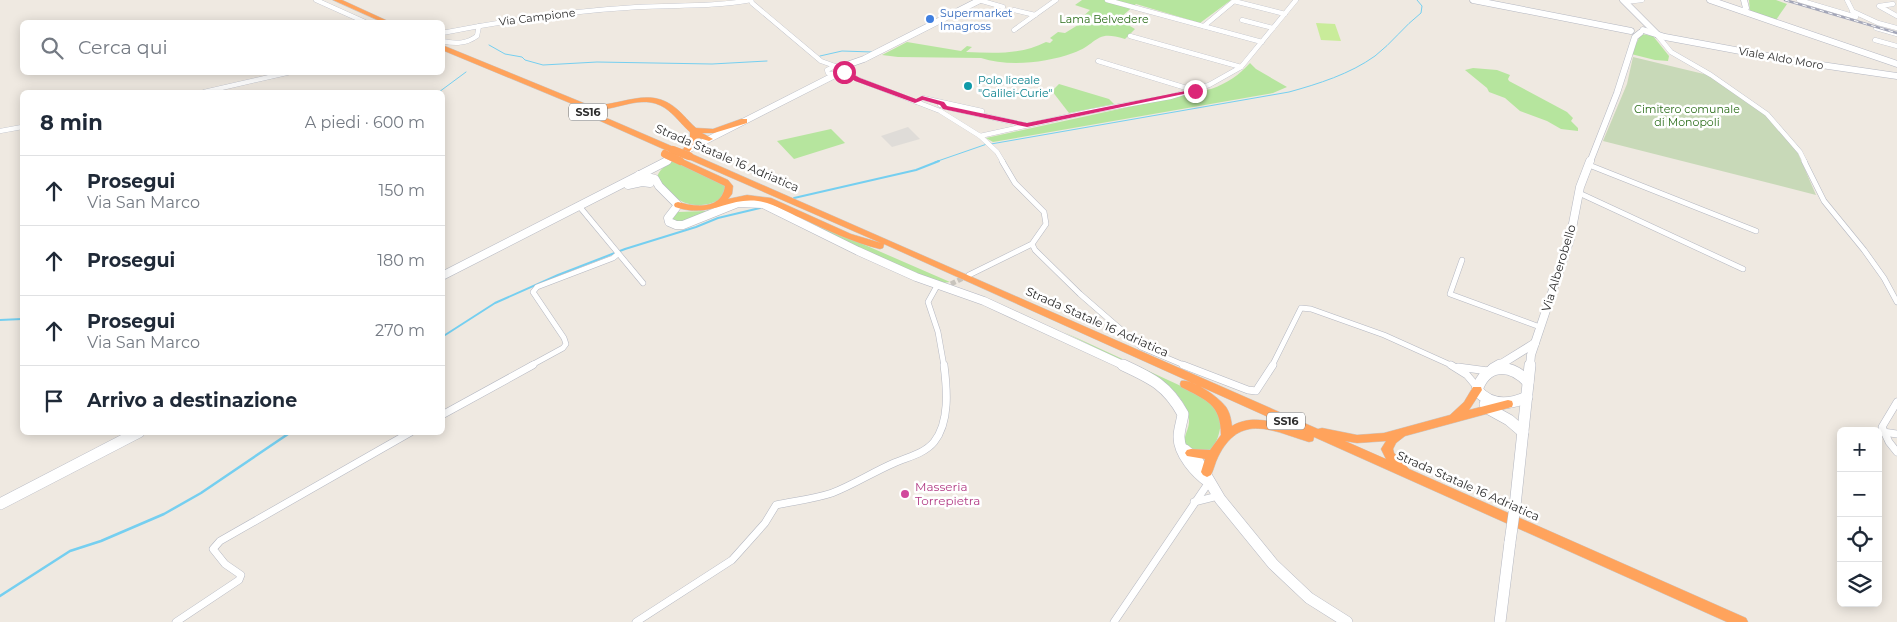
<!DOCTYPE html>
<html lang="it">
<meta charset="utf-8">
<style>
body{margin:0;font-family:Montserrat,sans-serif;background:#f2f2f3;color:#1f2937}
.controls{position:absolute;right:15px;bottom:15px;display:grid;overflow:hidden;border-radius:8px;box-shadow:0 2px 12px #0003}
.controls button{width:45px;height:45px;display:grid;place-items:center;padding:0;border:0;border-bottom:1px solid #e0e1e3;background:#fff;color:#1f2937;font:25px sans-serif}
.stop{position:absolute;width:15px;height:15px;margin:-11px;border:4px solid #db2777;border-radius:50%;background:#fff}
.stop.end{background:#db2777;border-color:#fff;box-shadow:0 1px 5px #0008}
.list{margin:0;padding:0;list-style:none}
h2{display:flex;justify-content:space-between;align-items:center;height:65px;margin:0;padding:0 20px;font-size:21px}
h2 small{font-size:16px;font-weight:400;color:#747a83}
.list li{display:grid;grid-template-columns:32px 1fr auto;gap:15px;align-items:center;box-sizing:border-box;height:70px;padding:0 20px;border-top:1px solid #e0e1e3}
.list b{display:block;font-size:19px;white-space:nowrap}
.list p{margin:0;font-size:16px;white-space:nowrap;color:#747a83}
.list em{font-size:16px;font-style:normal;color:#747a83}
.icon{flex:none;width:28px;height:28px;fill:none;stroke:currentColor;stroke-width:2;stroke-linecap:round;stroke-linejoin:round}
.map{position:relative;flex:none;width:1897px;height:622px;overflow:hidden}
.search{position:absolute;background:#fff;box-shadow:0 2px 12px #0003;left:20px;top:20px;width:425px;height:55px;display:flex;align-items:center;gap:12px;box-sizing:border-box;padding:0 18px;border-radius:8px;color:#747a83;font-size:19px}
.panel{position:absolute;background:#fff;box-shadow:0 2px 12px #0003;left:20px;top:90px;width:425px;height:345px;border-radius:8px}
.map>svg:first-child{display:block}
.green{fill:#b6e59e}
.cemetery{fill:#c8d9b8}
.pitch{fill:#c9ec9a}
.plaza{fill:#dfdcd8}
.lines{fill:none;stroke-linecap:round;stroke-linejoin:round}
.stream-far2{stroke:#75cff0;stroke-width:1}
.stream-far1{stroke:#75cff0;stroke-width:2}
.stream{stroke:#75cff0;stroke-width:2.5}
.street-tunnel{stroke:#c8c4bd;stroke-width:5;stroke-dasharray:5 2.5;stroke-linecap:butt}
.street-far2-casing{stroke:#b4b7c1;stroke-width:5}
.street-far1-casing{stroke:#b4b7c1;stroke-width:6}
.street-casing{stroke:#b4b7c1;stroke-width:8}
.secondary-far2-casing{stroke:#b4b7c1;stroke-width:7}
.secondary-far1-casing{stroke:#b4b7c1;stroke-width:9}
.secondary-casing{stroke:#b4b7c1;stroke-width:12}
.highway-casing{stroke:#c9c9c9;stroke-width:1}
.street-far2{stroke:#fff;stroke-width:4.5}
.street-far1{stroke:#fff;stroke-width:5}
.street{stroke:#fff;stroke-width:7}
.secondary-far2{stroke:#fff;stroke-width:6}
.secondary-far1{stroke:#fff;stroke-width:8}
.secondary{stroke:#fff;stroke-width:11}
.highway{fill:#ffa35c;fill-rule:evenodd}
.rail-casing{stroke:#a3a6b8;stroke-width:2.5}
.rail{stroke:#fff;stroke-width:1;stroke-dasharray:4.5;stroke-linecap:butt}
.secondary-bridge-casing{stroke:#b4b7c1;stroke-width:12;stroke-linecap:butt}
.highway-bridge-casing{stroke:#c9c9c9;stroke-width:8;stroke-linecap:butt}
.secondary-bridge{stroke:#fff;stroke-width:11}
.highway-bridge{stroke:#ffa35c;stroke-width:8}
.route{fill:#db2777}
.shop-dot{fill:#3f7fe0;stroke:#fff;stroke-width:2}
.culture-dot{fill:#0f9aa8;stroke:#fff;stroke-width:2}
.hotel-dot{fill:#d1479c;stroke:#fff;stroke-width:2}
.labels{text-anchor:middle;stroke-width:5;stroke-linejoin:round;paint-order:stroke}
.far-shop-label{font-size:11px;fill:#366cbe;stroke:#fff;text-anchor:start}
.far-street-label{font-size:11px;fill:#2e2e2e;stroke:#fff}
.far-park-label{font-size:11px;fill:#2c6e1b;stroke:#fff}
.far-culture-label{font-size:11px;fill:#0d838f;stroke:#fff;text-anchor:start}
.shield{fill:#fff;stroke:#6d6d6d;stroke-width:1}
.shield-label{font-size:11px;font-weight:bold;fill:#2e2e2e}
.street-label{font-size:12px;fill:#2e2e2e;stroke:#fff}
.hotel-label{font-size:12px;fill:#b23c85;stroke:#fff;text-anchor:start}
</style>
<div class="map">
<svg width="1897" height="622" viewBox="0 0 1897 622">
<rect width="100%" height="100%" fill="#efe9e1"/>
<g class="green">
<path d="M1082,0h149l-31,23 -64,-19 -16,14 13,4 -3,4 5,3 -10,10c-31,-10 -26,5 -52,14 -27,10 -65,14 -92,5l-83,-1 -16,-2 25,-13 54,9 6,-5 5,1 -6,5c27,1 55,3 80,-10l4,1 3,-3 -3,-2 8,-6 7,1 13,-8 1,-5 11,-10 -15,-5z"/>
<path d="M1749,0h27l11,4 -11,16 -26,-8z"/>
<path d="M1641,34l12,2 16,20 -1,5 -13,-1 -24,-6z"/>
<path d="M1250,63l6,6 31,18 -14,6 -280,49 -7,-4 225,-49c17,-6 28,-14 39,-26z"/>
<path d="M1473,68l24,2 13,5 -2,4 1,2 58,31 6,6 -2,3 7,7v3l-17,-2 -14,-8 -27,-10 -15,-13 -16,-6 -2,-4 -22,-18z"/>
<path d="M1059,84l50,15 5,5 -45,9 -17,-22z"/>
<path d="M831,129l14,14 -51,16 -17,-18z"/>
<path d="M675,160l45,19 7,8 -6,12c-26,14 -49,3 -64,-22 3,-9 10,-12 18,-17z"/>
<path d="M759,199l191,83 -7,1 -14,-4 -90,-40 -78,-38 -84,22 -5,-4 6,-7 27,-1z"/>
<path d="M1064,332l143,66 15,14c-1,12 -3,40 -19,40 -5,0 -11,-3 -16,-4 -6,-11 2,-16 2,-27 0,-14 -12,-28 -22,-37z"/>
</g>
<path class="cemetery" d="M1633,57l75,18 57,40 32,36 19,44 -213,-54 24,-57z"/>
<path class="pitch" d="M1316,23l19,1 6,17 -20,-1z"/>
<path class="plaza" d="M908,127l12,12 -28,8 -11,-11z"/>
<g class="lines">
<g class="stream-far2">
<path d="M489,45l16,9 17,3 3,3 18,5 54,-3 115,2 55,-3"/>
<path d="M820,56l22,-5 30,1"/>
<path d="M439,92l27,-20"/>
<path d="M991,144l298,-52c29,-8 61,-18 86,-36 17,-13 29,-30 46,-43l1,-7 -5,-6"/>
<path d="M935,162l52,-18"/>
</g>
<g class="stream-far1">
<path d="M794,198l122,-28 23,-9"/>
<path d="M0,320l22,-1"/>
<path d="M442,337l53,-34 63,-28 67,-26 71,-22 22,-9 42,-10"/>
</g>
<path class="stream" d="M0,596l70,-45 31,-10 63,-27 37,-21 90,-61"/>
<path class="street-tunnel" d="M951,284l16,-8"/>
<defs>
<g id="street-far2">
<path d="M316,0l49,22"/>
<path d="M751,0l1,3 69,58 14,5"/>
<path d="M979,0l24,7"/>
<path d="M1107,0l155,42"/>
<path d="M1799,0l57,17"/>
<path d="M1847,0l7,14"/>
<path d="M1625,2l17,-2"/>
<path d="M1893,4l-14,2 18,10"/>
<path d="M1014,10l21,5"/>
<path d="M1852,11l26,12 19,5"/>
<path d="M1242,20l31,8"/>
<path d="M1204,26l30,-25 51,13"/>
<path d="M1876,28l21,6"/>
<path d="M1014,30l42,-30"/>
<path d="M442,33c65,-13 130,-22 196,-26 38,-2 75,0 113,-7"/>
<path d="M1130,36l111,31"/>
<path d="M1658,36l13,16 40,23 56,39 33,38 5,10"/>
<path d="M1875,40l22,6"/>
<path d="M442,41c13,3 24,3 35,-5l2,-10"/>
<path d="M1098,61l95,29"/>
<path d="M835,66l8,2 2,3 -7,4 -10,-2 -1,-3z"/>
<path d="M845,71l12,8 83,32 40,25 112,-25 78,-14 39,-12 32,-18 55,-67"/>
<path d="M204,92l87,-20"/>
<path d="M917,102l6,-4 59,13 -1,4 44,10"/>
<path d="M940,105l2,-2 3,4 36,8"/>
<path d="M0,131l22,-4"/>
<path d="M980,136l17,16 6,10"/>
</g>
<g id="street-far1">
<path d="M1002,161l13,22 29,29 2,12 -14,20 3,6 45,44 61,53 45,19"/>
<path d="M1804,161l20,40 40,49 20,28 13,24"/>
<path d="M1589,165l167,66"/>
<path d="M1579,193l164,76"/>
<path d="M579,206l64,77"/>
<path d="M1462,260l-12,34 90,33"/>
<path d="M969,275l63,-31"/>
<path d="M938,284l-10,18 10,30 6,34"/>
<path d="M530,366l33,-18 3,-4 -2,-6 -31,-46 4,-5 76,-29 5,-4"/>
<path d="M1272,366l29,-58 10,1 73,26 69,31"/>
</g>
<g id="street">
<path d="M1183,365l65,25 8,1 17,-26"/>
<path d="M1451,365l16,10 10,12"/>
<path d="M1458,367l30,4"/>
<path d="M1897,402l-15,25 7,15 8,10"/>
<path d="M442,415l91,-50"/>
<path d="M1883,432l14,2"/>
<path d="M1194,502l24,-6"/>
<path d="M176,622l63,-42 2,-5 -16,-11 -12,-15 7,-8 191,-109"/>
<path d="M636,622l96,-62 33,-37 11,-18c19,-4 38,-6 56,-12 21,-8 41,-21 62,-30 13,-6 30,-9 40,-21 16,-20 13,-53 10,-77"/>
<path d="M1114,622l95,-140"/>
</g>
<g id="secondary-far2">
<path d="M1473,0l158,31"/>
<path d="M1623,0l35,35"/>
<path d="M1710,0l187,64"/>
<path d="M1744,0l2,8 -2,3"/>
<path d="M1643,30l22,7 129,24 103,15"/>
<path d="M841,67l23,-8 116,-59"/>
<path d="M664,162l171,-87"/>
<path d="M1590,162l27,-69 18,-56 5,-4"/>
</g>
<g id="secondary-far1">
<path d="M639,175l16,4 4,7 19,19 -10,13 1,4 7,3h7l55,-22 25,1 95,47 58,26 68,24 141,65"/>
<path d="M628,185l14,-3 8,1"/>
<path d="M442,276l225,-115"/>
<path d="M1498,366l37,-23"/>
<path d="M1530,366l1,-11 39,-116 10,-52 10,-26"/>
</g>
<g id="secondary">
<path d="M1123,365c28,13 44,20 60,49 -1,8 -4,15 -4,23 0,17 17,36 30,45"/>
<path d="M1493,369l7,-4"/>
<path d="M1527,397c-18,8 -37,9 -50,-7 9,-27 33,-27 51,-8"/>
<path d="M1485,404l4,5 20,11 14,12"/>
<path d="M1185,450l12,10 23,39 53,65 36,34 38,24"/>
<path d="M0,504l139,-72"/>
<path d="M1515,506l15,-141"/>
<path d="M1500,622l10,-80"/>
</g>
<g id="highway">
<path d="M333,0h9l48,22h-8z"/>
<path d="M442,45l144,59c28,6 57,-17 84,0 10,6 17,16 26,24l17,1 28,-10h6v4l-33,10h-12l11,6 -4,2 -10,-3 -11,16h4l626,275 4,-1 35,7 27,-2 66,-18 14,-13 9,-15h8l1,3 -13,20 39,-10 4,1 1,3 -1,3 -107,29 -9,7 -3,6 1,4 15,16 337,149 2,4h-21l-413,-185 -1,4 -4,1c-36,-11 -69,-30 -91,15 -3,6 -4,12 -7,18l-4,2 -4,-2 -2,-3 4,-13 -18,-3 -2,-3 2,-3 4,-1 19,1 11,-15c0,-31 -15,-35 -40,-48l-1,-3 1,-3c11,-3 39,17 45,26 4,6 5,12 6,19 20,-12 43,-4 63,3l-411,-185 -1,4 -3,1c-28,-7 -53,-19 -79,-31 -14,-6 -28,-15 -43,-17 -31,-4 -47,18 -83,6l-1,-2 1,-2 3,-1c17,5 44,8 47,-16l-48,-23v-4l3,-1 48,22 5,6 -1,8 -4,5 19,-4 24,3 80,36 30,9 -195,-85 -1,-3h-4l-1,-2 10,-13v-8c-9,-8 -16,-18 -25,-24 -24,-16 -51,5 -77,2l88,38v4h-6l-90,-40 -1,-2 3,-2 -140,-58zM1345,441l12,2 29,-2 -5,8 5,10z"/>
</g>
</defs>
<use href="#street-far2" class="street-far2-casing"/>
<use href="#street-far1" class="street-far1-casing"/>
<use href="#street" class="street-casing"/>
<use href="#secondary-far2" class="secondary-far2-casing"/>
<use href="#secondary-far1" class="secondary-far1-casing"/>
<use href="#secondary" class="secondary-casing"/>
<use href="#highway" class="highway-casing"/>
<use href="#street-far2" class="street-far2"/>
<use href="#street-far1" class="street-far1"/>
<use href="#street" class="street"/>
<use href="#secondary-far2" class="secondary-far2"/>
<use href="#secondary-far1" class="secondary-far1"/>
<use href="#secondary" class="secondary"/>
<use href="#highway" class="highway"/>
<defs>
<path id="rail" d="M1785,0l112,33"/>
</defs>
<use href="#rail" class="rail-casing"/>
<use href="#rail" class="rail"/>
<defs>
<path id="secondary-bridge" d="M1510,542l5,-36"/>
<g id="highway-bridge">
<path d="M673,150l16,6"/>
<path d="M665,154l15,7"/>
</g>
</defs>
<use href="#secondary-bridge" class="secondary-bridge-casing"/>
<use href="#highway-bridge" class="highway-bridge-casing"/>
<use href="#secondary-bridge" class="secondary-bridge"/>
<use href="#highway-bridge" class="highway-bridge"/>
</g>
<path class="route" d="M842,71h5l13,7 56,21 6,-3 22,6 3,4 80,17 168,-34 3,2 -171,36 -84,-18 -3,-4 -17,-5 -8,3 -60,-22 -13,-8z"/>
<circle class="shop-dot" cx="930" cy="19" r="5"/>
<circle class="culture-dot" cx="968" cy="86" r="5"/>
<circle class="hotel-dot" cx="905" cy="494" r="5"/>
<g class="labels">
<g class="far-shop-label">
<text x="940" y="17">Supermarket<tspan x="940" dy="13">Imagross</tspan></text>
</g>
<g class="far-street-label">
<text transform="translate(537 17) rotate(-7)" y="4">Via Campione</text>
<text transform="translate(1781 58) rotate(10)" y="4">Viale Aldo Moro</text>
</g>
<g class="far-park-label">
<text x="1104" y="23">Lama Belvedere</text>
<text x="1687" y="113">Cimitero comunale<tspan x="1687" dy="13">di Monopoli</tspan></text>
</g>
<g class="far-culture-label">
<text x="978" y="84">Polo liceale<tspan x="978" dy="13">"Galilei-Curie"</tspan></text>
</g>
<g class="shield">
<rect x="569" y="103.5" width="38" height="17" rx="4"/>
<rect x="1267" y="412.5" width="38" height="17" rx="4"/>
</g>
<g class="shield-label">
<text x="588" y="116">SS16</text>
<text x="1286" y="425">SS16</text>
</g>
<g class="street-label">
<text transform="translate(727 158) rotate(23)" y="4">Strada Statale 16 Adriatica</text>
<text transform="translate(1559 268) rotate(-73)" y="4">Via Alberobello</text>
<text transform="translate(1097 322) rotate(24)" y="4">Strada Statale 16 Adriatica</text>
<text transform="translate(1468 486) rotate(24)" y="4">Strada Statale 16 Adriatica</text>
</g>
<g class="hotel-label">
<text x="915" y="491">Masseria<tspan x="915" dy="14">Torrepietra</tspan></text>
</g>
</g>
</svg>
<div class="controls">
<button>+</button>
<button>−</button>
<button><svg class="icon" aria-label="locate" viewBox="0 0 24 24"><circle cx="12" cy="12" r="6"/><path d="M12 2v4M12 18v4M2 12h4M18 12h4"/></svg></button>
<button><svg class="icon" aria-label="layers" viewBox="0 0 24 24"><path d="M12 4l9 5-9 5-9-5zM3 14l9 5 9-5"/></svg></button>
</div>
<div class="stop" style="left:844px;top:72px"></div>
<div class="stop end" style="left:1195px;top:91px"></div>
<div class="search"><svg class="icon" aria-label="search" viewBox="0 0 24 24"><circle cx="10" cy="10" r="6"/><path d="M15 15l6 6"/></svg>Cerca qui</div>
<section class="panel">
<h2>8 min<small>A piedi · 600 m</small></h2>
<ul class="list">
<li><svg class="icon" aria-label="ahead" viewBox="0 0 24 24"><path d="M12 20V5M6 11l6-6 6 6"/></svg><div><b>Prosegui</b><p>Via San Marco</p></div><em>150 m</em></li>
<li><svg class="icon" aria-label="ahead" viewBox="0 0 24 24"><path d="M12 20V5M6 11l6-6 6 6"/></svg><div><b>Prosegui</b></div><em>180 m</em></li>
<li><svg class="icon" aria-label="ahead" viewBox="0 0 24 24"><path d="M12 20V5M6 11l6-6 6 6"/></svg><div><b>Prosegui</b><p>Via San Marco</p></div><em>270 m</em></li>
<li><svg class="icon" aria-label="arrive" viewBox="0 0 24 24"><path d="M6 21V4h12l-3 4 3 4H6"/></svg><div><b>Arrivo a destinazione</b></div></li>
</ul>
</section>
</div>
